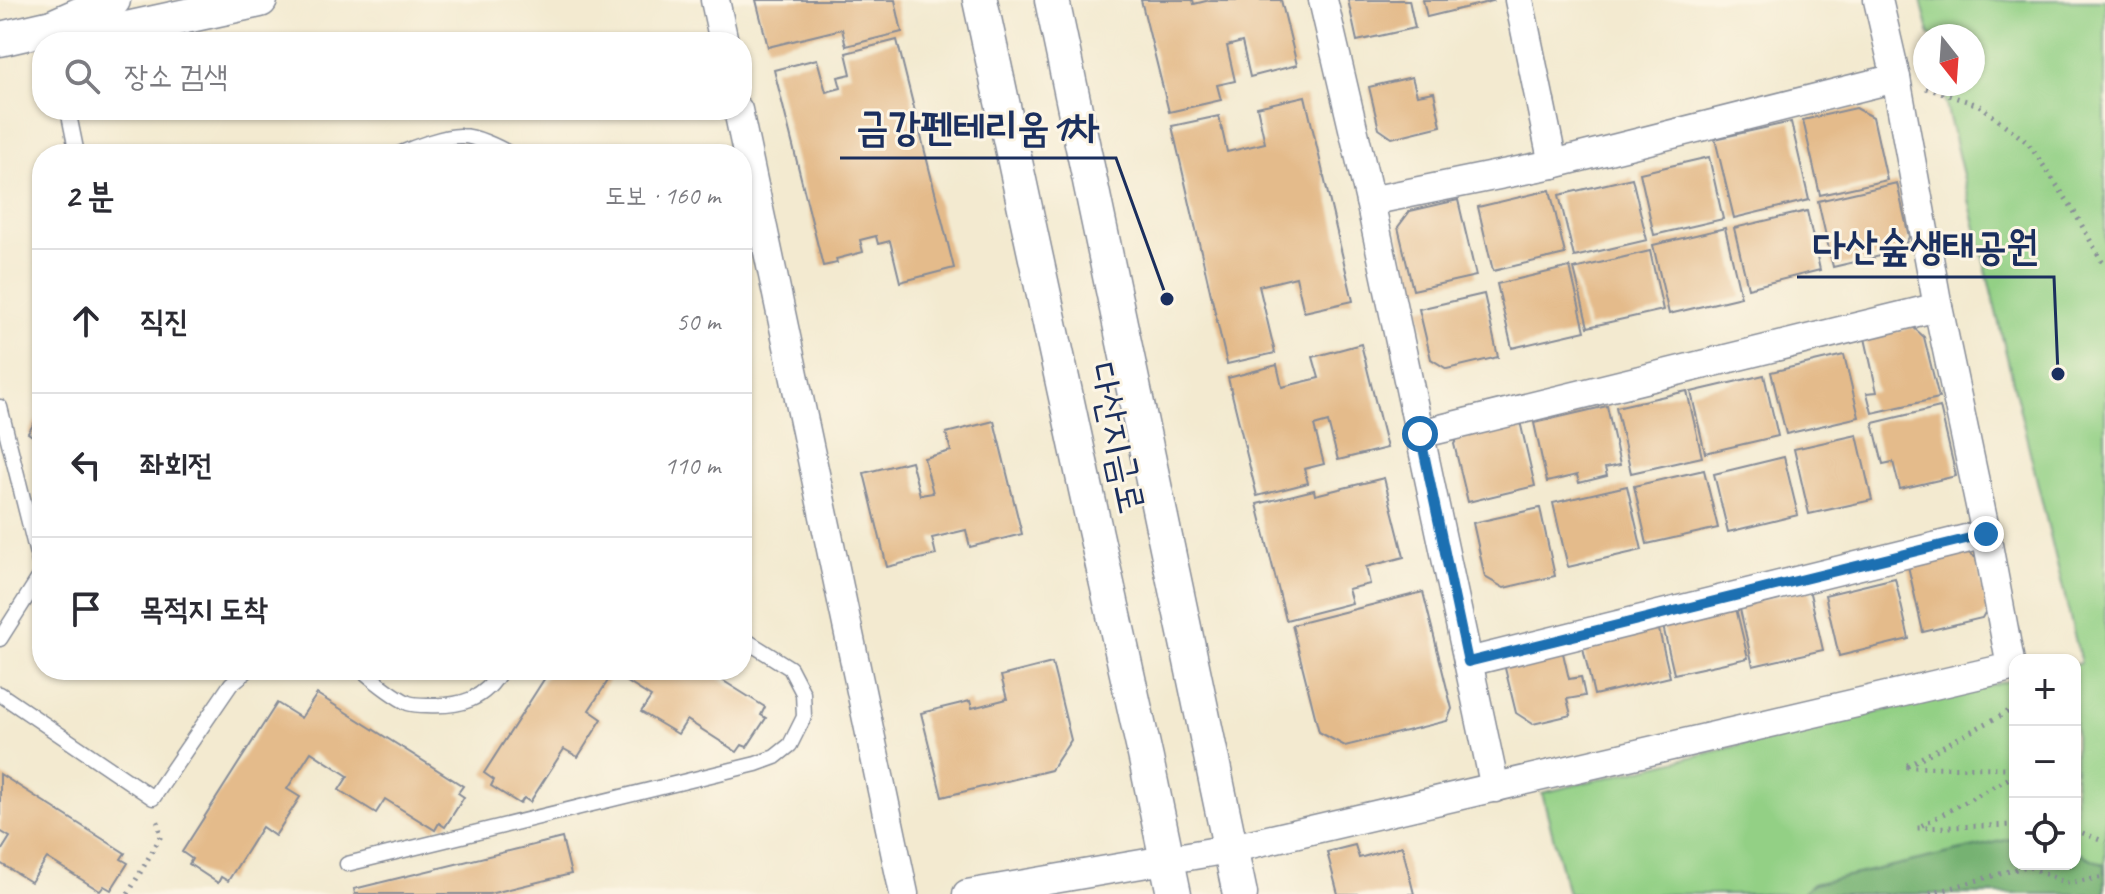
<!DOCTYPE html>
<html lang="ko">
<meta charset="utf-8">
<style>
body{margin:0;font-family:Caveat,"Poor Story",sans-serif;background:#f7f7f7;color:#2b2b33}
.controls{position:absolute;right:24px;bottom:24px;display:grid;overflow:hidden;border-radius:16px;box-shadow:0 2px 6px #0004}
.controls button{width:72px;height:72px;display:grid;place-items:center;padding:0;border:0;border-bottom:2px solid #e1e1e2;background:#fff;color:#2b2b33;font:40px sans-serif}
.compass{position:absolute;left:1913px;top:24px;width:72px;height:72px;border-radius:50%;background:#fff;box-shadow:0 2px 6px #0004;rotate:163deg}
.stop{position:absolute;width:24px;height:24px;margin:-18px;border:6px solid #1f6fb2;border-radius:50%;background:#fff}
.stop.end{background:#1f6fb2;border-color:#fff;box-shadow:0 2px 8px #0008}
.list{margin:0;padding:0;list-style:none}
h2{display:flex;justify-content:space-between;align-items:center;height:104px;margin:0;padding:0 32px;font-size:34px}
h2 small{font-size:26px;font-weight:400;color:#7c7c81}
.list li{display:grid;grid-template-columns:52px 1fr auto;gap:24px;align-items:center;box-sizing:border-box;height:144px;padding:0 32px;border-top:2px solid #e1e1e2}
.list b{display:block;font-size:30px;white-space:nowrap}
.list em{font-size:26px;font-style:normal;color:#7c7c81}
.icon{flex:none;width:44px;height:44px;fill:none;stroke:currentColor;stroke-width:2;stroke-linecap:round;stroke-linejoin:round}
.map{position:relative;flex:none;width:2105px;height:894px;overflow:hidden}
.search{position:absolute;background:#fff;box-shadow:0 2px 6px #0004;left:32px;top:32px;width:720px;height:88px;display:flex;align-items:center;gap:20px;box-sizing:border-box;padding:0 28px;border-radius:32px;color:#7c7c81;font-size:30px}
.panel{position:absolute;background:#fff;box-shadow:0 2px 6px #0004;left:32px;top:144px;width:720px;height:536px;border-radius:32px}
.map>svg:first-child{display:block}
.green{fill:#93d085;stroke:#578072;stroke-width:2}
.forest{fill:#76b272;stroke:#487068;stroke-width:2}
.building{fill:#e4bb8b}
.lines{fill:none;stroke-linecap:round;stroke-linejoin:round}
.service-casing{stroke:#878c97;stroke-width:17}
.minor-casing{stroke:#878c97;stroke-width:31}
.tertiary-casing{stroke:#878c97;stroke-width:37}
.path{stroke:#878c97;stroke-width:5;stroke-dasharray:2 6;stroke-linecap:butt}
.service{stroke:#fff;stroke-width:14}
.minor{stroke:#fff;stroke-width:28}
.tertiary{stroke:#fff;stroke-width:34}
.route{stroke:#1f6fb2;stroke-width:10}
.labels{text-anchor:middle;stroke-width:6;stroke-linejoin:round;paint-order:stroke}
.street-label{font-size:38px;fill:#1b2f5e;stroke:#fcf5e5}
.leader{fill:none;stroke:#1b2f5e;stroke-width:3}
.callout-dot{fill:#1b2f5e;stroke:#fcf5e5;stroke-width:3}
.callout-label{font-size:40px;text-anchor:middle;font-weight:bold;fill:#1b2f5e;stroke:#fcf5e5;stroke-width:6;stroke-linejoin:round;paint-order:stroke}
</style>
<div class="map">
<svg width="2105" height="894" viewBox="0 0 2105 894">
<rect width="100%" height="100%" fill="#fcf5e5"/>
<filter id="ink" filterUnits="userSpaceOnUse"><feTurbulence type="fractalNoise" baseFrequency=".0125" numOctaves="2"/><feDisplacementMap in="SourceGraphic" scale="16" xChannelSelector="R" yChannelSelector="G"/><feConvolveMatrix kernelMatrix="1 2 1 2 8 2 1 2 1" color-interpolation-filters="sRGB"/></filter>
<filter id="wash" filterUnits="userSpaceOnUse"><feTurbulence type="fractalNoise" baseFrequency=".006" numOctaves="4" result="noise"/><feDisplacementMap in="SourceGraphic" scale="32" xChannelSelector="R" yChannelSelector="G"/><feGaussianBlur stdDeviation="1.8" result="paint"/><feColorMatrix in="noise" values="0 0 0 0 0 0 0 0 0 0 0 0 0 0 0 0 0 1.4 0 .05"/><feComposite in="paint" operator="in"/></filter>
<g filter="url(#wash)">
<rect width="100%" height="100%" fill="#f3ead0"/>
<path class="green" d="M1921,0h184v894h-537l-26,-101 473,-114v185h60v-199l6,-2 -140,-579h32v-48h-43z"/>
<path class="forest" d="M2015,838v26h60v-13l30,14v29h-304l12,-10z"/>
<g id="blocks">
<g class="building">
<path d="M756,0h139l7,32 -56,14 -4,-17 -74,18z"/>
<path d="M1141,0h52l1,4 16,-4h71l16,65 -47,12 -8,-35 -15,4 8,35 -18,4 4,15 -52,12z"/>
<path d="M1348,0h61l6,28 -58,13z"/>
<path d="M1423,0h69l1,1 -66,16z"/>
<path d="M897,40l57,228 -54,14 -10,-41 -12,3 -2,-8 -16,4 3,12 -27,7 1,4 -14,3 -49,-196 43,-11 9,33 15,-4 -3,-11 13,-3 -5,-21z"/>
<path d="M1412,77l5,18 17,-3 7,34 -49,12 -13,-9 -10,-42z"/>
<path d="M1305,96l48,205 -49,11 -8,-35 -37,9 16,67 -48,11 -55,-238 47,-10 8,36 38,-9 -8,-36z"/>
<path d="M1856,108l17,9 14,63 -67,15 -17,-75z"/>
<path d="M1791,122l18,78 -75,18 -19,-79z"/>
<path d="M1709,157l14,62 -69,16 -14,-62z"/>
<path d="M1632,178l15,62 -73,17 -15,-62z"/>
<path d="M1897,183l12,54 -7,14 -69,16 -15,-66z"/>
<path d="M1550,190l15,64 -72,17 -15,-64z"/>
<path d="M1458,200l18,76 -63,14 -15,-63 12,-16z"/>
<path d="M1807,211l13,59 -72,18 -14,-60z"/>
<path d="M1725,228l16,69 -72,17 -16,-69z"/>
<path d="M1650,251l13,59 -75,17 -14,-58z"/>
<path d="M1570,267l15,64 -73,17 -15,-64z"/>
<path d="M1484,294l14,63 -51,12 -16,-10 -12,-50z"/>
<path d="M1913,327l11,10 15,61 -67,15 -5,-20 10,-1 -12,-54z"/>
<path d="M1361,344l26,104 -49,12 -10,-38 -14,4 10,38 -20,5 4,14 -51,13 -29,-118 49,-13 5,22 37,-9 -6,-21z"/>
<path d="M1844,355l15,62 -73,17 -15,-62z"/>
<path d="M1764,375l14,61 -73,17 -14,-61z"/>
<path d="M1687,391l15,66 -71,16 -15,-66z"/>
<path d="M1607,406l13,59 -15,3 2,8 -28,7 -2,-8 -30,7 -13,-59z"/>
<path d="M1940,407l16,69 -56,13 -7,-27 -10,2 -10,-41z"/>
<path d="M42,411v40l-8,-5 4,-6 -10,-7z"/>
<path d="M1519,417l16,69 -67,16 -14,-58 9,-14z"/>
<path d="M994,421l28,113 -52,13 -4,-17 -34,8 4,17 -49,12 -23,-94 47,-12 9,34 13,-2 -9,-35 27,-7 -5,-18z"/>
<path d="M1857,435l15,65 -63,14 -15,-65z"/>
<path d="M1784,457l14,58 -70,17 -14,-58z"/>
<path d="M1704,470l14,58 -71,16 -13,-58z"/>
<path d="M1384,478l20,79 -38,10 4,17 -22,5 4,14 -66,17 -29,-116 57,-14 1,5z"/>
<path d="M1627,486l15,64 -74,17 -15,-64z"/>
<path d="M1540,508l15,68 -51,12 -19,-11 -12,-54z"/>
<path d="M1967,552l9,6 11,51 -5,9 -59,14 -15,-66z"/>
<path d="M1895,578l14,61 -70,17 -14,-61z"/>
<path d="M1809,589l14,61 -70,16 -14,-61z"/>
<path d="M1423,592l29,117 -5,12 -102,25 -26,-14 -27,-107z"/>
<path d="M1734,600l14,58 -74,16 -13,-57z"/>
<path d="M1656,617l14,60 -76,18 -14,-60z"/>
<path d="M1560,640l9,39 12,-2 4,19 -18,3 4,16 -38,9 -17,-11 -12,-49z"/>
<path d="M1052,663l19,77 -20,30 -109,27 -21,-84 49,-12 2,7 35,-9 -6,-23z"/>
<path d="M550,670h156l59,37 -4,8 5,3 -19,29 -5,-2 -5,7 -50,-32 -9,14 -37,-22 10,-15 -38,-24 -24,37 13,9 -24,38 -14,-8 -34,53 -6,-4 -4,6 -29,-18 3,-6 -10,-7z"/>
<path d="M317,694l146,92 -5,7 6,4 -19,30 -6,-4 -4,7 -50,-31 -9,14 -37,-23 9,-14 -37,-24 -24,37 13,8 -25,39 -13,-9 -34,54 -7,-4 -3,6 -29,-19 3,-5 -10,-7 95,-149 24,15z"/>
<path d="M0,774l125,79 -4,6 7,4 -17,27 -7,-4 -4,5 -53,-33 -16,24 -31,-19v-10l10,-16 -10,-6z"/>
<path d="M562,838l9,36 -82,20h-134l-1,-5z"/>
<path d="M1355,845l4,13 43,-12 12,48h-76l-11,-42z"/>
</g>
</g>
</g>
<g filter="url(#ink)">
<use href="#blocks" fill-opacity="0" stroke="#878c97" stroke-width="2"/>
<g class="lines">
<defs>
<g id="service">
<path d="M68,110l9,44"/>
<path d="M399,154c15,-7 47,-19 63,-18 13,0 37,11 48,18"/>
<path d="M0,407l42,167"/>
<path d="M0,639l42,-66"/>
<path d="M362,670c14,12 30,25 46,33 6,2 13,2 19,2 33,2 58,-5 74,-35"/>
<path d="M0,694l153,104 78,-114 17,-14"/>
<path d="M347,864l409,-100 19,-7 15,-12 14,-28 -1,-24 -13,-25 -48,-30"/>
</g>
<g id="minor">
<path d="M715,0l9,42"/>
<path d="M1323,0l47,201 125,587"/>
<path d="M1519,0l34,164"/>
<path d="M738,110l166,784"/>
<path d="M1370,201l183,-37 343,-86"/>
<path d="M1420,434l518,-127"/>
<path d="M1468,662l518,-128"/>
<path d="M967,894l262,-45 782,-182 -25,-133 -48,-227 -42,-229 -18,-78"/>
</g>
<g id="tertiary">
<path d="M980,0l107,494 59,265 28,135"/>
<path d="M1052,0l188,894"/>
<path d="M52,27l65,4 143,-31"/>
<path d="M0,39l52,-12 61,-27"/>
</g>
</defs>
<use href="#service" class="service-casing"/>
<use href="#minor" class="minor-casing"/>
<use href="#tertiary" class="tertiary-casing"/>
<g class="path">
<path d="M1926,88l53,17 49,38 43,63 34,61"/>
<path d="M2015,708l-111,59 111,1"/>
<path d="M2015,775l-98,53 98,-3"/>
<path d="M2075,830l30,12"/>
<path d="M128,894l33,-58 -4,-18"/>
<path d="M1930,894l97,-28 39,17 39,-6"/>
</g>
<use href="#service" class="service"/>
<use href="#minor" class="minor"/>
<use href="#tertiary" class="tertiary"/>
</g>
</g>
<g class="lines" filter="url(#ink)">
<path class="route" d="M1420,434l48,228 518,-128"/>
</g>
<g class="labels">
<g class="street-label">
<text transform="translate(1118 438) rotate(78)" y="13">다산지금로</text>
</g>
</g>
<path class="leader" d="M1167 299L1116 158H840M2058 374L2054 277H1797"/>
<g class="callout-dot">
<circle cx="1167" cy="299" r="8"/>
<circle cx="2058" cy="374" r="8"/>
</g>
<g class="callout-label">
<text x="978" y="140">금강펜테리움1차</text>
<text x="1926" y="259">다산숲생태공원</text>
</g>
</svg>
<div class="controls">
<button>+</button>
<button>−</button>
<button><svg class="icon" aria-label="locate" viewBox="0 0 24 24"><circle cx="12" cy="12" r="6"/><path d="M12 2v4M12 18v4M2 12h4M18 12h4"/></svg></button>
</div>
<svg class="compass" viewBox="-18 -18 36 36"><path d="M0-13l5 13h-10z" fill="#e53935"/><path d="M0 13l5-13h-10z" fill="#7c7c81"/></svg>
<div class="stop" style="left:1420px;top:434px"></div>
<div class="stop end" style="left:1986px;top:534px"></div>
<div class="search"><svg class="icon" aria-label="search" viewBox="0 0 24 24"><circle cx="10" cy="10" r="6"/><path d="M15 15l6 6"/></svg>장소 검색</div>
<section class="panel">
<h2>2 분<small>도보 · 160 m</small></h2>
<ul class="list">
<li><svg class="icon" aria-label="ahead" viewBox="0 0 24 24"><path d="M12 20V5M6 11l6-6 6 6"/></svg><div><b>직진</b></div><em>50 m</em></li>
<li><svg class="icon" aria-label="left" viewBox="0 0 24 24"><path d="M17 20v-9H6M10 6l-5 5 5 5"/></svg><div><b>좌회전</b></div><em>110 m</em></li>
<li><svg class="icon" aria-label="arrive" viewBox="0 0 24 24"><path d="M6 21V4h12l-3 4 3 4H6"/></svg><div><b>목적지 도착</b></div></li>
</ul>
</section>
</div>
